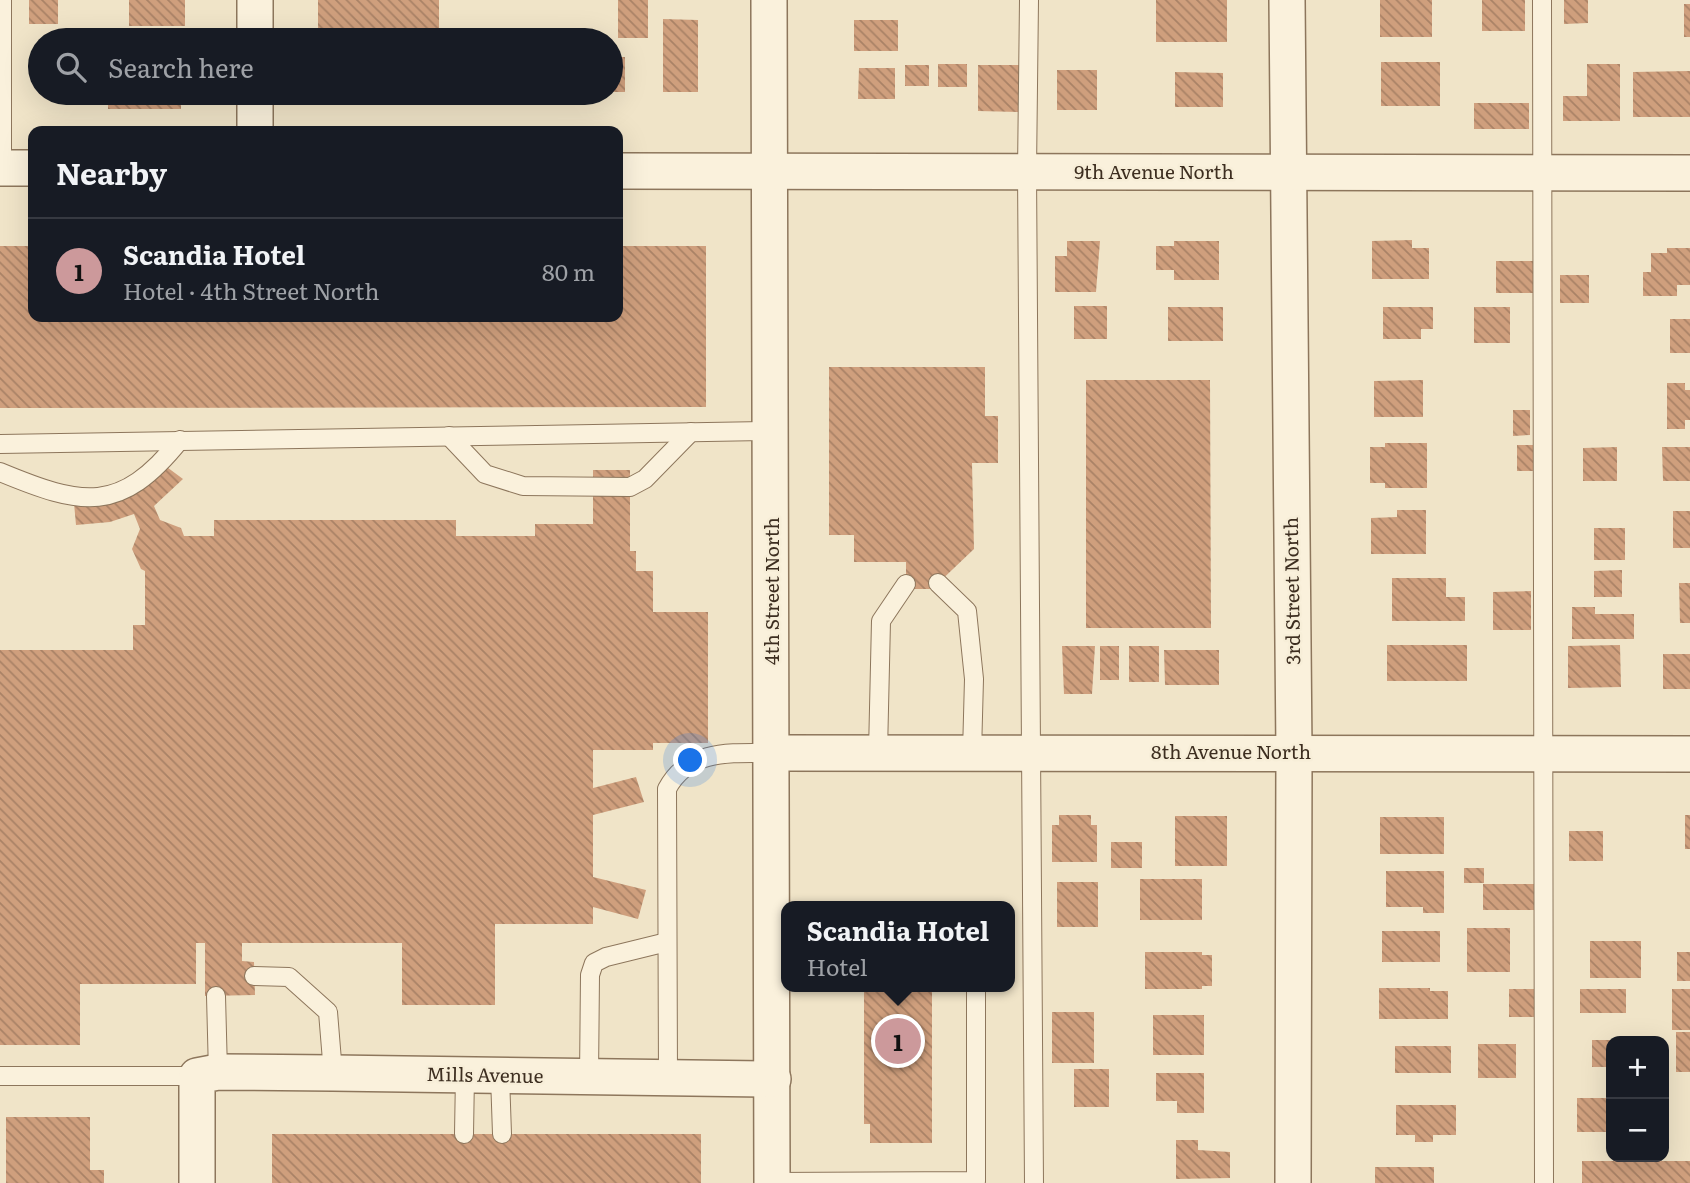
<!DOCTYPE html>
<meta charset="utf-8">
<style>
body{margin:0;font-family:Literata,serif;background:#20242c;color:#f1f3f6}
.controls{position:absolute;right:21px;bottom:21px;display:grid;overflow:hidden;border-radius:14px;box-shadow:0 7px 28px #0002}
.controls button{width:63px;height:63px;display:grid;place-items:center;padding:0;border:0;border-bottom:2px solid #363941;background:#171b24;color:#f1f3f6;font:35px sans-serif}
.you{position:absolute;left:691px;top:761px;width:24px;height:24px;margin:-18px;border:5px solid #fff;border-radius:50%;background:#1a73e8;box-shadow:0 0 0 10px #1a73e833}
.badge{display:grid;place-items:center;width:46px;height:46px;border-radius:50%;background:#cc999b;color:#111;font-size:23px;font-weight:700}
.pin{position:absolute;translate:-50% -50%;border:4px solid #fff;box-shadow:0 2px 7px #0006}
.popup{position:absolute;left:781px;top:901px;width:234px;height:91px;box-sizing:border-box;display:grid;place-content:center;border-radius:14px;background:#171b24;filter:drop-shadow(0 2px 5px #0005);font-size:23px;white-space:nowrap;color:#9ea1a6}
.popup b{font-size:26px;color:#f1f3f6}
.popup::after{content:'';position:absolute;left:50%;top:100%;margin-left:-14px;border:14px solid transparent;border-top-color:#171b24}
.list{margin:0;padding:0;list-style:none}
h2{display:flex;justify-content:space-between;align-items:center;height:91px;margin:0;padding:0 28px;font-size:30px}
h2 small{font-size:23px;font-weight:400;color:#9ea1a6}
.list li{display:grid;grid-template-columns:46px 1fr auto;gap:21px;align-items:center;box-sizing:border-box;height:105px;padding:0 28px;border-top:2px solid #363941}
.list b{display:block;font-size:26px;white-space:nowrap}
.list p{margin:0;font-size:23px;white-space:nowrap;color:#9ea1a6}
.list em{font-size:23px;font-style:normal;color:#9ea1a6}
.icon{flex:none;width:38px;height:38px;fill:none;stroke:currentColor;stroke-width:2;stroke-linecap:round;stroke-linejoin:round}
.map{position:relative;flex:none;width:1690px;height:1183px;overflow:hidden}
.search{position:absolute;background:#171b24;box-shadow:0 7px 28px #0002;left:28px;top:28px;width:595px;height:77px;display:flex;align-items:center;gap:18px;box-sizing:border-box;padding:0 24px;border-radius:38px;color:#9ea1a6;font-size:26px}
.panel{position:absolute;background:#171b24;box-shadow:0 7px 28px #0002;left:28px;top:126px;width:595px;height:196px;border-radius:14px}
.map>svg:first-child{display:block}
.building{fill:url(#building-back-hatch)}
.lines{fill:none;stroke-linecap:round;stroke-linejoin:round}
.lane-casing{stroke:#8d765c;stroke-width:20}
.street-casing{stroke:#8d765c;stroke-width:38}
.lane{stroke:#faf1dc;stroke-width:18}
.street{stroke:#faf1dc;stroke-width:35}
.labels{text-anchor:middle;stroke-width:5;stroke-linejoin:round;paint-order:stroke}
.street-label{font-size:19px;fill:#3d2e20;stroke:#f7eed8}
</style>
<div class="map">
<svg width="1690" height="1183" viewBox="0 0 1690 1183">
<defs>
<pattern id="building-back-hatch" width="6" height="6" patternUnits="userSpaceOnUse" patternTransform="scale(1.75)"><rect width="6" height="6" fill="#cf9f7d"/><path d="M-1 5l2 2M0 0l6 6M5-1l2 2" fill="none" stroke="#a98266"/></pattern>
</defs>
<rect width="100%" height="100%" fill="#f0e4c8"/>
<g class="building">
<rect x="29" y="0" width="29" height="24"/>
<rect x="129" y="0" width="56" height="26"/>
<rect x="318" y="0" width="121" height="40"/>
<rect x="618" y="0" width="30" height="38"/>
<rect x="1156" y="0" width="71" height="42"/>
<rect x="1380" y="0" width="52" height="37"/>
<rect x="1482" y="0" width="43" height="31"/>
<path d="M1564,0h24v23l-24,1z"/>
<rect x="1684" y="4" width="6" height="33"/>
<path d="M663,19l35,1v72h-35z"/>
<rect x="854" y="20" width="44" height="31"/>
<rect x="534" y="31" width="50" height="9"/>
<rect x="611" y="57" width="14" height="35"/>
<rect x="1381" y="62" width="59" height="44"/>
<rect x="938" y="64" width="29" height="23"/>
<path d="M1587,64h33v57h-57v-25h24z"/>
<rect x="905" y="65" width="24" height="21"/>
<path d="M978,65h43v47l-43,-1z"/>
<path d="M859,68h36v31h-37z"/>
<rect x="1057" y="70" width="40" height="40"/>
<path d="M1690,71v46h-57v-45z"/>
<path d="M1175,72l48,1v34h-48z"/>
<rect x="108" y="93" width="73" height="16"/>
<rect x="468" y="93" width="36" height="10"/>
<rect x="1474" y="103" width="55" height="26"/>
<path d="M1412,240v8h17v31h-57v-38z"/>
<path d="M1067,241h33l-4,51h-41v-36h12z"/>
<path d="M1174,241h45v39h-45v-10h-18v-24h18z"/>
<path d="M0,246h33v71h585v-71h88v161l-706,1z"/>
<path d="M1667,248h23v37h-13v11h-34v-24h8v-19h16z"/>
<rect x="1496" y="261" width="37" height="32"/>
<rect x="1560" y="275" width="29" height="28"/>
<rect x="1074" y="306" width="33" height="33"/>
<rect x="1168" y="307" width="55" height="34"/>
<path d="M1383,307h50v22h-12v10h-38z"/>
<rect x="1474" y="307" width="36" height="36"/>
<rect x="1670" y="319" width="20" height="34"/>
<path d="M829,367h156v49h13v47h-26l2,86 -42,40h-26v-27h-52v-27h-25z"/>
<path d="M1086,380h124l1,248h-125z"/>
<path d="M1423,380v37h-49v-36z"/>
<path d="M1667,383h18v7h5v30h-5v9h-18z"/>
<path d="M1513,410h17v25l-17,1z"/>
<path d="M1385,443h42v45h-42v-5h-15v-36h15z"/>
<rect x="1517" y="445" width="18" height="26"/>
<path d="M1617,447v34h-34v-33z"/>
<path d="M1662,447h28v34h-27z"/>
<path d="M156,459l27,20 -29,27 6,14 21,8 3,8h30v-16h242v16h79v-12h58v-54h37v81h6v20h17v41h55v131h-55v7h-60v38l43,-11 8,25 -51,13v62l53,13 -8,29 -45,-12v17h-98v81h-93v-62h-160v18l12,1 1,33 -50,1v-53h-9v41h-116v61h-80v-395h133v-25h12v-54l-4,-2 -9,-20 8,-20 -6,-15 -24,8 -34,3 -3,-33 49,-9z"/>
<path d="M1397,510h29v44h-55v-36l26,-1z"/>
<rect x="1673" y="511" width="17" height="37"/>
<rect x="1594" y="528" width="31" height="32"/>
<path d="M1622,570v27h-28v-26z"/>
<path d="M1392,578h54v19h19v24h-73z"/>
<path d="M1679,583h11v40h-10z"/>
<path d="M1531,591v39h-38v-38z"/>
<path d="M1572,607h23v7h39v25h-62z"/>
<rect x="1387" y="645" width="80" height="36"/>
<path d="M1620,645l1,42 -53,1v-42z"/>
<path d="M1062,646h33l-3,48h-28z"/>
<rect x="1100" y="646" width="19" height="34"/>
<rect x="1129" y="646" width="30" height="36"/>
<path d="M1164,650h55v35h-54z"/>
<rect x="1663" y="654" width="27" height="35"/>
<path d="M1059,815h32v10h6v37h-45v-37h7z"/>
<rect x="1685" y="815" width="5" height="34"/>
<rect x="1175" y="816" width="52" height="50"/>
<rect x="1380" y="817" width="64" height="37"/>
<rect x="1569" y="831" width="34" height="30"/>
<rect x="1111" y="842" width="31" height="26"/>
<rect x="1464" y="868" width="20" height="15"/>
<path d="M1386,871h58v42h-21v-6h-37z"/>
<rect x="1140" y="879" width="62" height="41"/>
<rect x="1057" y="882" width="41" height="45"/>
<rect x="1483" y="884" width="55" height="26"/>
<rect x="1467" y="928" width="43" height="44"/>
<rect x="1382" y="931" width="58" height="31"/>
<rect x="1590" y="941" width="51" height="37"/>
<path d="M1145,952h57v3h10v31h-10v3h-57z"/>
<rect x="1677" y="952" width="13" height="29"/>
<path d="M864,987h68v156h-62v-19h-6z"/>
<path d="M1379,988h51v3h18v28h-69z"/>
<rect x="1509" y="989" width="26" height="28"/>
<rect x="1580" y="989" width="46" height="24"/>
<rect x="1672" y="989" width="18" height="41"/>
<rect x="1052" y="1012" width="42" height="51"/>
<rect x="1153" y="1015" width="51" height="40"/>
<rect x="1676" y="1032" width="14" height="40"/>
<rect x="1592" y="1040" width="19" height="27"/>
<rect x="1478" y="1044" width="38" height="34"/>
<rect x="1395" y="1046" width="56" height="27"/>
<rect x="1074" y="1069" width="35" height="38"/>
<path d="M1156,1073h48v40h-27v-12h-21z"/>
<rect x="1577" y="1098" width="33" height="34"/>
<path d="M1396,1105h60v30h-23v7h-18v-7h-19z"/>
<path d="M6,1117h84v53h14v13h-98z"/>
<rect x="272" y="1134" width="429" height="49"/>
<path d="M1176,1140h22v10l32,2v26l-54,1z"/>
<rect x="1582" y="1161" width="108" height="22"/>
<rect x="1375" y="1167" width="59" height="16"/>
</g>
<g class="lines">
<defs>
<g id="lane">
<path d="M1029,0l-2,171 7,1012"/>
<path d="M1542,0l2,1183"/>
<path d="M2,168v-168"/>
<path d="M449,436l36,38 38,12 107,1 15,-8 46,-47"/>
<path d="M0,444l771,-13"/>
<path d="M0,472c82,34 120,43 180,-32"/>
<path d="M938,583l29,28 7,68 -2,74"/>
<path d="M878,752l3,-131 25,-37"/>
<path d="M254,976l35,1 39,35 5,61"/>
<path d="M216,996l2,76"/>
<path d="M0,1076h197"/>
<path d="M500,1076l2,58"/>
<path d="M589,1077l1,-102 4,-12 12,-6 61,-15"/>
<path d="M668,1077l-1,-288c21,-40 64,-36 104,-36"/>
<path d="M464,1134l1,-59"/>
<path d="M772,1182l204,-1v-194"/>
</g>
<g id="street">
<path d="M769,0l3,1183"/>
<path d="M1287,0l7,751 -1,432"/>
<path d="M255,40v-40"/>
<path d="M255,131v-38"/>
<path d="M0,168h33"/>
<path d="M618,171l1072,2"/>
<path d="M771,753l919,1"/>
<path d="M197,1183v-107l21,-4 115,1 440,6"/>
</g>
</defs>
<use href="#lane" class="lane-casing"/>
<use href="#street" class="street-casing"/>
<use href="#lane" class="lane"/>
<use href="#street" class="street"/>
</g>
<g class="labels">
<g class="street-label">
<text x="1154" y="179">9th Avenue North</text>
<text transform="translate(772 591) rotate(-90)" y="7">4th Street North</text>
<text transform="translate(1292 591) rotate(-91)" y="7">3rd Street North</text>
<text x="1231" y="759">8th Avenue North</text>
<text transform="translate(485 1075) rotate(1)" y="7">Mills Avenue</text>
</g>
</g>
</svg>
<div class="controls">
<button>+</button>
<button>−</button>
</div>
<div class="you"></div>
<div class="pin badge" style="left:898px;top:1041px">1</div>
<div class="popup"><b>Scandia Hotel</b>Hotel</div>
<div class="search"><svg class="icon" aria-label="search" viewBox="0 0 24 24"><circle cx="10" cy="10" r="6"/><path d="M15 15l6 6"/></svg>Search here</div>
<section class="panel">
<h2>Nearby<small></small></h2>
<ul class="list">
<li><span class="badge">1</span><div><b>Scandia Hotel</b><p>Hotel · 4th Street North</p></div><em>80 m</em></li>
</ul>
</section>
</div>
